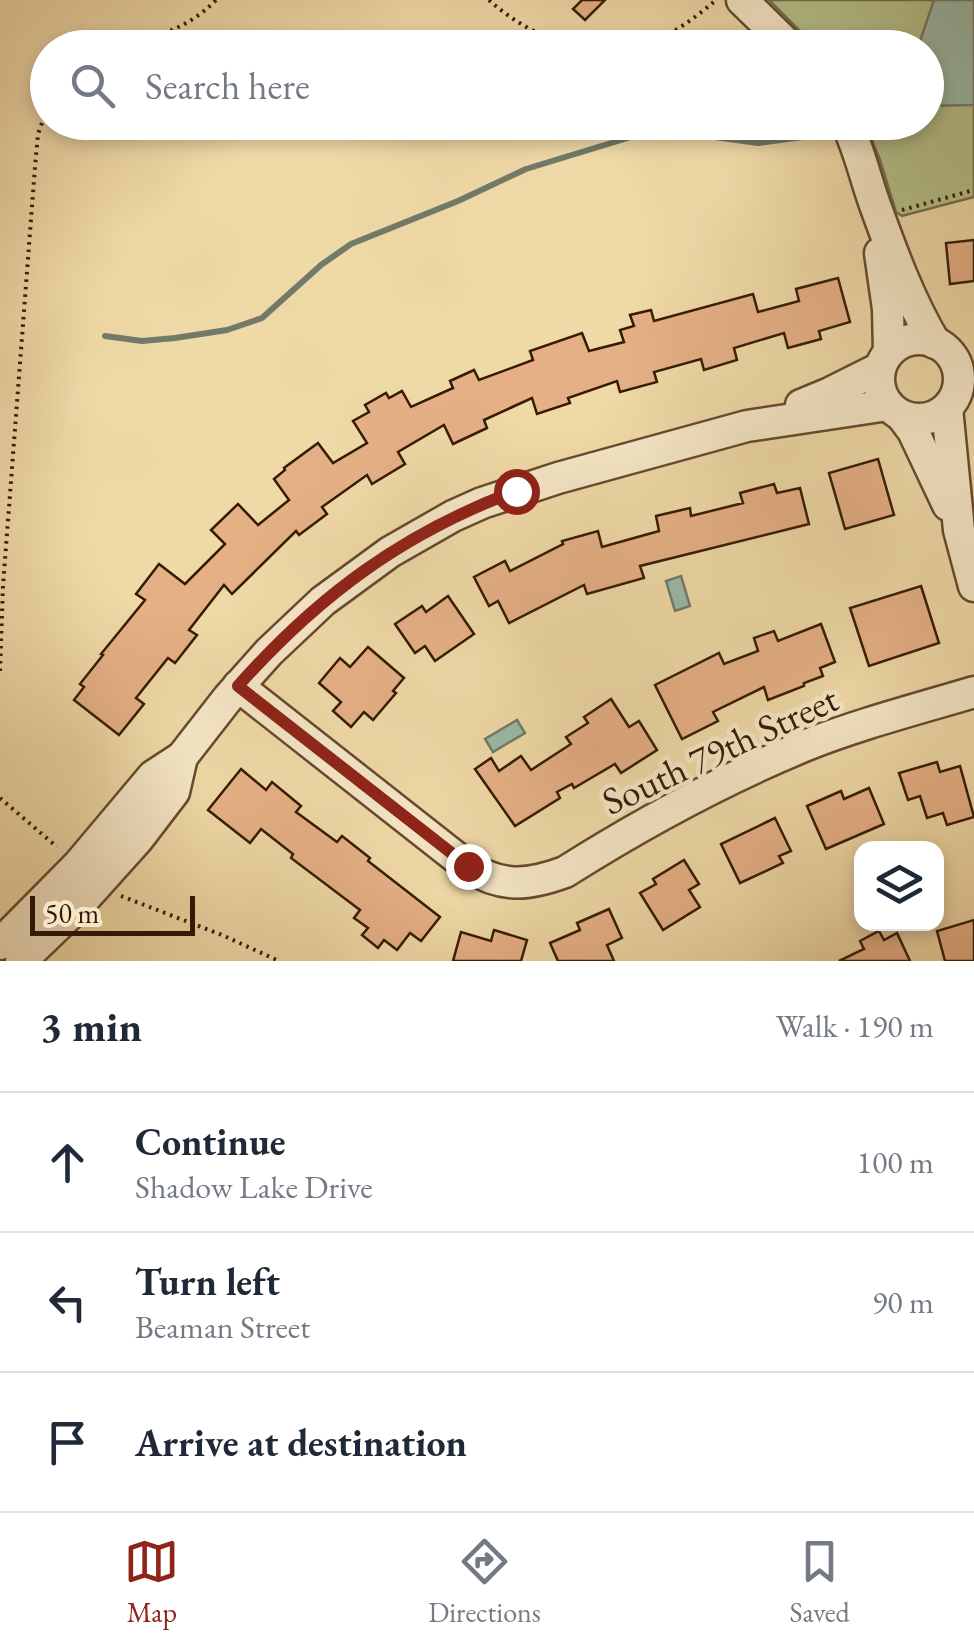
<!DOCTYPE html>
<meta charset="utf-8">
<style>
body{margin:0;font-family:"EB Garamond",serif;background:#f2f2f3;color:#1f2937}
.controls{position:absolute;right:30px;bottom:30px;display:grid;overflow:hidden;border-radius:20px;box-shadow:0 5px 15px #0003}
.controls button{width:90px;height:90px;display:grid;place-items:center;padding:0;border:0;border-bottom:2px solid #e0e1e3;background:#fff;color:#1f2937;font:50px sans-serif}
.scale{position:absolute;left:30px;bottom:25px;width:165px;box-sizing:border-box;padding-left:10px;border:5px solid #351b06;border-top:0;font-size:28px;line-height:35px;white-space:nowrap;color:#351b06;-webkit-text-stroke:8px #f5e6c6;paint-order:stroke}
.stop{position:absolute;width:30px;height:30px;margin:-22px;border:8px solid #8f2418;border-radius:50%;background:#fff}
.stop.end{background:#8f2418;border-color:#fff;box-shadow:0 2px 10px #0008}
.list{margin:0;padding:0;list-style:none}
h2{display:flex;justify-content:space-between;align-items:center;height:130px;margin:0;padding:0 40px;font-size:42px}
h2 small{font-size:32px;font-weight:400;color:#747a83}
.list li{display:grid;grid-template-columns:65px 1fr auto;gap:30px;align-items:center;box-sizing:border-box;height:140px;padding:0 40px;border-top:2px solid #e0e1e3}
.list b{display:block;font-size:38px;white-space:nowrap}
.list p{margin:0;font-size:32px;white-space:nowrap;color:#747a83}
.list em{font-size:32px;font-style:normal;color:#747a83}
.icon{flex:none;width:55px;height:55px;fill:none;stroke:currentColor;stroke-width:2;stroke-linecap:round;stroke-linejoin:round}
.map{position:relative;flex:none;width:974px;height:961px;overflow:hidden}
.search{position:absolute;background:#fff;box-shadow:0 5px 15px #0003;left:30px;right:30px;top:30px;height:110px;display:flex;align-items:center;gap:25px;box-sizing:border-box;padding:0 35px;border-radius:55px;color:#747a83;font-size:38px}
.sheet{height:550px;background:#fff}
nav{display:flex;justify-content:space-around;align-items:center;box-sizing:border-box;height:140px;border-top:2px solid #e0e1e3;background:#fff;font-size:28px;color:#747a83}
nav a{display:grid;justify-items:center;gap:5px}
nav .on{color:#8f2418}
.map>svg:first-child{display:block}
.green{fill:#b5c08a;stroke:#756e48;stroke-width:2.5}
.water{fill:#9abaa9;stroke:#727a68;stroke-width:2.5}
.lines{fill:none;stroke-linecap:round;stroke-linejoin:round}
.stream{stroke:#727a68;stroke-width:6}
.building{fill:#e6b086;stroke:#351b06;stroke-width:2.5}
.minor-casing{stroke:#644a2e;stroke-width:35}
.path{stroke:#351b06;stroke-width:4;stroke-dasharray:2.5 5;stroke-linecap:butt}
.minor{stroke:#f5e6c6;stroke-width:30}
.route{stroke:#8f2418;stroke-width:12}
.labels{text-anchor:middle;stroke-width:9;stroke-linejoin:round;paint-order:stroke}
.street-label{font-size:38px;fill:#351b06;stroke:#f5e6c6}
</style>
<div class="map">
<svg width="974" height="961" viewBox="0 0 974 961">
<rect width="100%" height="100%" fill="#efd9a7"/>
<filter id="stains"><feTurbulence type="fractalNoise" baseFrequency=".002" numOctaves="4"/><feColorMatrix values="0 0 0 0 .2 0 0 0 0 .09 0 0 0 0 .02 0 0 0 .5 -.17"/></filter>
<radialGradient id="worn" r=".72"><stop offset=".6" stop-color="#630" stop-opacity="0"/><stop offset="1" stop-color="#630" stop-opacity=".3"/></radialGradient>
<path class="green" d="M769,0h205v197l-72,19 -6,-4 -16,-52 -15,-37 61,-1v-74l-110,-1z"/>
<g class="water">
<path d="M934,0h40v105l-47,1 -1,-58 -8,-1z"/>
<path d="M681,576l9,30 -15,5 -9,-30z"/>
<path d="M517,720l8,13 -32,19 -8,-13z"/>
</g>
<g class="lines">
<path class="stream" d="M105,336l37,5 33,-3 52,-8 35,-12 59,-53 30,-21 107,-43 68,-32 131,-40 101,14 52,-7"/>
</g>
<g class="building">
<path d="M582,0h23l-20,20 -12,-11z"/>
<path d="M974,240v41l-24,3 -4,-41z"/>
<path d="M838,278l12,44 -31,9 2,8 -33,9 -4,-15 -50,15 3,12 -33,10 -3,-11 -47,13 3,10 -37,10 -3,-11 -49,17 2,5 -33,11 -5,-16 -48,22 3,8 -34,16 -9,-19 -46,27 7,12 -33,20 -5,-9 -45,32 5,7 -28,21 -3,-4 -64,63 -8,-9 -35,45 8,5 -22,28 -7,-5 -32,40 8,6 -25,31 -45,-35 10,-13 -4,-3 23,-29 -2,-1 44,-54 -9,-6 23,-30 26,20 40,-40 -14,-14 27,-26 20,21 31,-25 -15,-21 11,-9 -1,-2 34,-25 15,20 34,-20 -14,-22 16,-9 -4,-7 21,-12 3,5 13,-7 9,16 42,-19 -3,-7 24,-11 5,10 54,-20 -3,-9 52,-18 7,18 35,-9 -4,-12 14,-4 -4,-11 21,-5 3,11 99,-27 5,18 41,-11 -3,-12z"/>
<path d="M878,459l16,56 -49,14 -16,-56z"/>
<path d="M774,484l3,9 23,-5 9,36 -169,42 4,12 -57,16 -3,-9 -75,38 -11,-22 -9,5 -15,-29 31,-16 5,10 53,-27 -1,-3 36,-10 4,16 57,-16 -3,-15 34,-8 1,8 52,-13 -3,-10z"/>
<path d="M921,586l18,57 -70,23 -19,-58z"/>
<path d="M448,596l26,38 -39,27 -10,-15 -10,7 -20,-29 27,-18 4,6z"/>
<path d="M821,624l14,38 -15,6 3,8 -19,7v3l-36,14 -4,-13 -51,25 5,9 -36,18 -27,-54 64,-32 5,11 34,-13 -4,-13 20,-7 4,10z"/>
<path d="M368,647l36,31 -11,13 3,2 -23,27 -9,-8 -13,15 -18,-16 8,-9 -22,-19 21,-25 10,9z"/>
<path d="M611,699l18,28 10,-6 18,29 -36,23 -6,-9 -41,24 -2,-4 -15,8 3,6 -45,28 -40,-57 16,-11 8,13 22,-15 10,14 40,-26 -5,-7 22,-14 -4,-6z"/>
<path d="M937,762l3,10 20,-6 14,51 -27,8 -4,-12 -16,5 -7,-22 -12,4 -9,-27z"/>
<path d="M241,769l25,21 6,-8 29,24 -5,6 41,30 5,-6 28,22 -2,3 72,56 -19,24 -11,-8 -13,17 -13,-10 -6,8 -16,-13 6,-7 -14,-10 6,-8 -69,-52 2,-4 -32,-25 -11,14 -42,-33z"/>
<path d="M869,788l15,36 -58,25 -19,-43 34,-15 3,8z"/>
<path d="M775,818l16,33 -12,5 4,7 -43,20 -19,-39z"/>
<path d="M684,860l15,24 -10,6 11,17 -37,23 -23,-37 16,-9 -3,-5z"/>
<path d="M609,909l13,29 -15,7 7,16h-56l-8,-18 30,-13 -3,-7z"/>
<path d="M974,920v41h-29l-8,-30z"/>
<path d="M494,930l33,10 -6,21h-68l8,-29 30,9z"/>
<path d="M879,931l5,9 13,-7 13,28h-71l25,-12 -4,-8z"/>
</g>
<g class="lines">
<defs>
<g id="minor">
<path d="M742,0l49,48"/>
<path d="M846,122c13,27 19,55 29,83 17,47 34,94 60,138"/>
<path d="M880,253l8,56 1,43"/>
<circle cx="919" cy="379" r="40"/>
<path d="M801,405l29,-12 50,-25"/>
<path d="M947,408l12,122 15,56"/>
<path d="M901,415l12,16 35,74"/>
<path d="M238,686l229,180c35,22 60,20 98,6 76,-48 155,-91 239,-126 55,-22 113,-37 170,-54"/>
<path d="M0,944l79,-80 74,-88 29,-19 46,-59 41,-46 54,-51 67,-49 63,-36 29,-13 76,-25 189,-52 141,-21"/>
<path d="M21,961l55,-53 62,-69 36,-47 8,-35"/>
</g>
</defs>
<use href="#minor" class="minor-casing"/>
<g class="path">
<path d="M489,0c25,23 60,42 94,48"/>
<path d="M121,48c37,-13 67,-19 95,-48"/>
<path d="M634,48c31,-8 59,-28 82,-48"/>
<path d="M902,210l72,-20"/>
<path d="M0,671l3,-85 32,-419 3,-33 10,-28"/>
<path d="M0,798l57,49"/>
<path d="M121,896l101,39 57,26"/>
</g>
<use href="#minor" class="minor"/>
</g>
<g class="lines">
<path class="route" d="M468,866l-230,-180c80,-90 165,-153 278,-195"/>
</g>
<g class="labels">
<g class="street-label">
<text transform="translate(720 750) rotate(-25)" y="13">South 79th Street</text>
</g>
</g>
<rect width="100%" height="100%" filter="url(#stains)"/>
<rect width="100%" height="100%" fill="url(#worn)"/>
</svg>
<div class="controls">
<button><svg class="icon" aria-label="layers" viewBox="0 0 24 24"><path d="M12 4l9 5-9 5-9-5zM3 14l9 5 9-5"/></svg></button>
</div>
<div class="scale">50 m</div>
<div class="stop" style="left:516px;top:491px"></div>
<div class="stop end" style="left:468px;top:866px"></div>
<div class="search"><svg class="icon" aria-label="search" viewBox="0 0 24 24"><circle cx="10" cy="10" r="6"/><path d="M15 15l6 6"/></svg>Search here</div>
</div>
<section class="sheet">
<h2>3 min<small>Walk · 190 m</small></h2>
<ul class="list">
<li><svg class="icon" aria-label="ahead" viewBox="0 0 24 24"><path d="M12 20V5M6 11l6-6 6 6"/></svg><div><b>Continue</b><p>Shadow Lake Drive</p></div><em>100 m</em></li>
<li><svg class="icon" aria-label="left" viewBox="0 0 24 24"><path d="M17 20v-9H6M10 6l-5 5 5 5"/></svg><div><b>Turn left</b><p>Beaman Street</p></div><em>90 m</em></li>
<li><svg class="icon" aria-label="arrive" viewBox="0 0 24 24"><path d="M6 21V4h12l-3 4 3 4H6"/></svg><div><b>Arrive at destination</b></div></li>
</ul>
</section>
<nav>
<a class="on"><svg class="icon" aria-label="map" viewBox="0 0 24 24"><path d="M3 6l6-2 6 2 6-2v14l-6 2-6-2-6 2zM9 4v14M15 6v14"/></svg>Map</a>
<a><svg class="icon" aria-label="directions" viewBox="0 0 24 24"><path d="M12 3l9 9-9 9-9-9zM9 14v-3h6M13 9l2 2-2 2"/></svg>Directions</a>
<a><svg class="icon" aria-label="saved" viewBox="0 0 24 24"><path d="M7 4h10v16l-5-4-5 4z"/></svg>Saved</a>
</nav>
